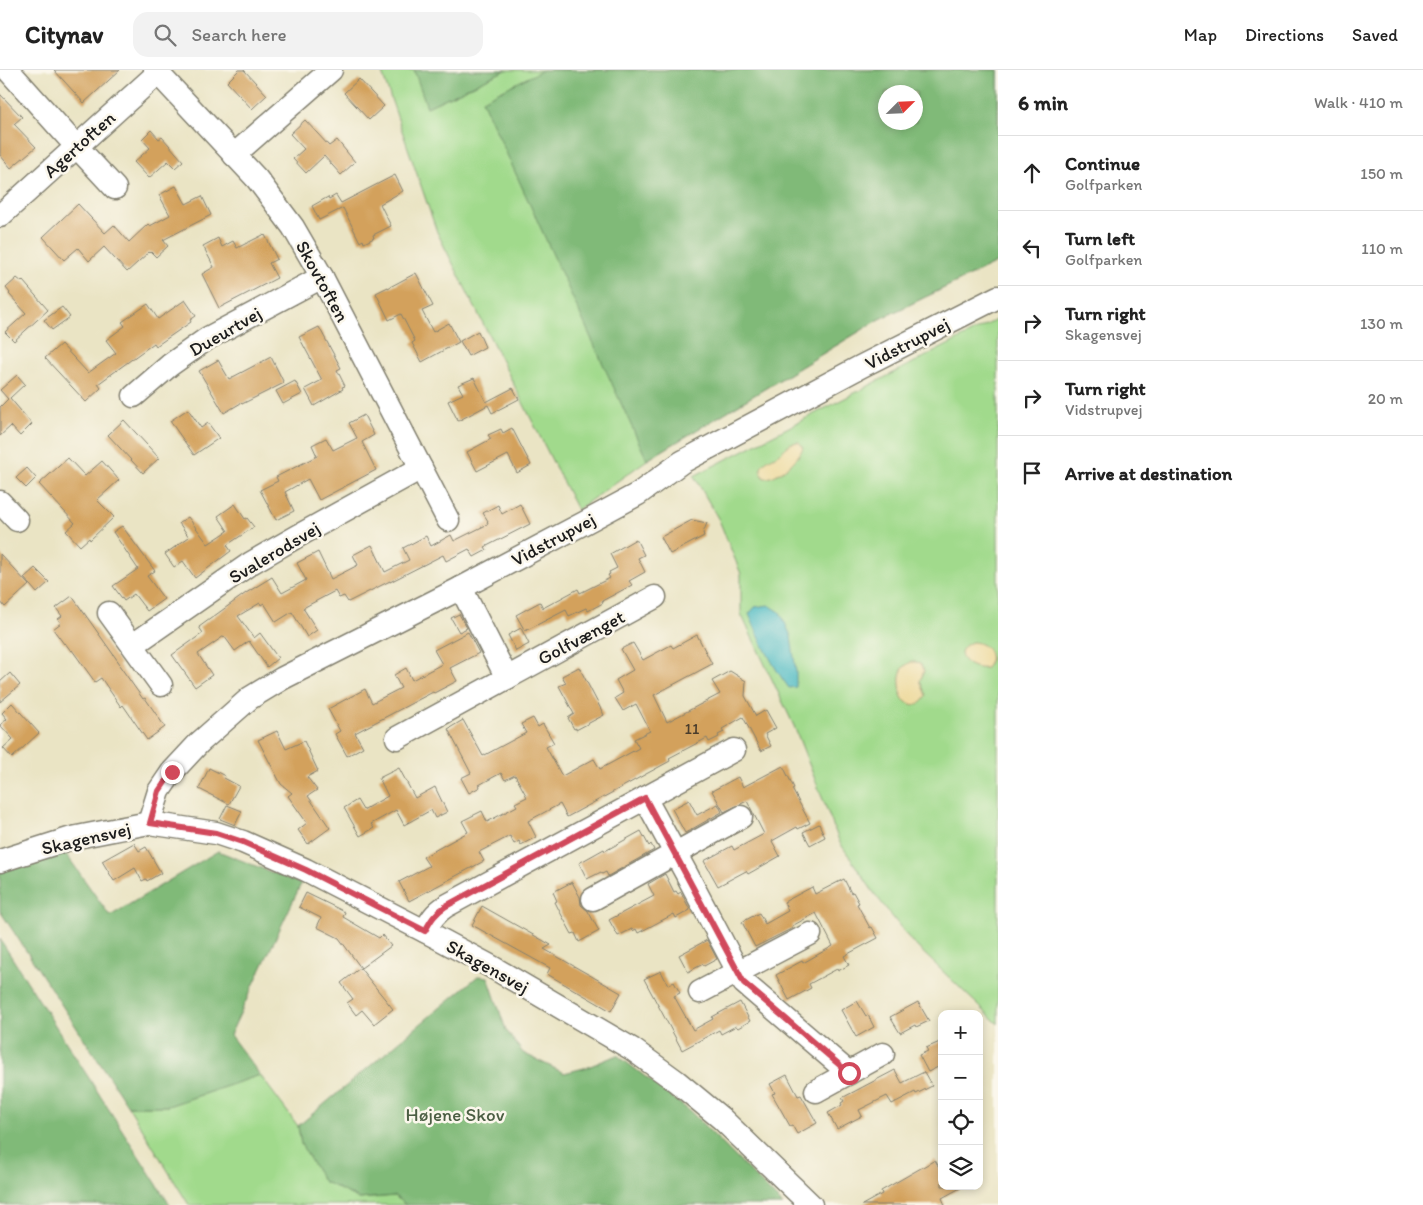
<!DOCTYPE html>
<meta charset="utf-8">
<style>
body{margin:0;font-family:Itim,sans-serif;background:#f2f2f2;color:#222}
.controls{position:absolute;right:15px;bottom:15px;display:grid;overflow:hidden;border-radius:10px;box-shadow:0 2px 8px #0003}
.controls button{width:45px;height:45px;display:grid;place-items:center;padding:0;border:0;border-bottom:1px solid #e0e0e0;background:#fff;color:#222;font:25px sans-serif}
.compass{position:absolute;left:878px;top:15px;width:45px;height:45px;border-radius:50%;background:#fff;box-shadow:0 2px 8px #0003;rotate:66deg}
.stop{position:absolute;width:15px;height:15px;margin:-11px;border:4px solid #d1495b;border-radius:50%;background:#fff}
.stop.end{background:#d1495b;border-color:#fff;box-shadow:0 1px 5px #0008}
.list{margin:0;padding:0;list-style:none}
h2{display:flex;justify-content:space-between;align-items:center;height:65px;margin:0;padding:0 20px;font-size:21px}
h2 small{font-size:16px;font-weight:400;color:#767676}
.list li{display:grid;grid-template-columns:32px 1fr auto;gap:15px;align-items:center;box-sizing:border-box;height:75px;padding:0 20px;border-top:1px solid #e0e0e0}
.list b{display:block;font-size:19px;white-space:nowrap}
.list p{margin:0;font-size:16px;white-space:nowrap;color:#767676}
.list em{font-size:16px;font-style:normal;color:#767676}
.icon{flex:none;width:28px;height:28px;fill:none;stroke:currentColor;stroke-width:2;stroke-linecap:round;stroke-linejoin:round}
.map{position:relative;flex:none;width:998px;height:1135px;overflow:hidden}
header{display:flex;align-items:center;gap:30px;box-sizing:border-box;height:70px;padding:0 25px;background:#fff;border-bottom:1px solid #e0e0e0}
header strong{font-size:24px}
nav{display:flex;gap:28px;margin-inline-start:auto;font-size:18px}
.search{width:350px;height:45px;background:#f2f2f2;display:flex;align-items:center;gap:12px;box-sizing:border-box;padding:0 18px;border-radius:15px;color:#767676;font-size:19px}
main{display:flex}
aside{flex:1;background:#fff}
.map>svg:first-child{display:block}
.green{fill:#a1da8c;stroke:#5e7b54;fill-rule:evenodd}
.forest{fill:#80ba78;stroke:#4e6b4a;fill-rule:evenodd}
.sand{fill:#eeda9e;stroke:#857b5d}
.water{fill:#4bbac2;stroke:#346b6f}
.building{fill:#d3a15b}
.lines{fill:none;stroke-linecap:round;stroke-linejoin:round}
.minor-casing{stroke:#838070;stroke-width:25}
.minor{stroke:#fff;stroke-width:22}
.route{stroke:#d1495b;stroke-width:6}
.labels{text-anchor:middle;stroke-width:5;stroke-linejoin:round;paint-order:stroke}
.number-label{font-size:16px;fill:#4a3d2c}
.street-label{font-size:19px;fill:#1c1c1c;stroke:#fbf7ec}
.park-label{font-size:19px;fill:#4b5e43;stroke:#fbf7ec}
</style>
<header>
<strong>Citynav</strong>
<div class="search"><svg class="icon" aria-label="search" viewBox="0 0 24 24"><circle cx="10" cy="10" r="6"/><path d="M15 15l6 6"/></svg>Search here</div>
<nav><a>Map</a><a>Directions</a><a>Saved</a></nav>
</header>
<main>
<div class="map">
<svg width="998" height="1135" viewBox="0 0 998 1135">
<rect width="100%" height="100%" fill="#fbf7ec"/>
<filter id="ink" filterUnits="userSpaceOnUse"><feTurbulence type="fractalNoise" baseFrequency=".02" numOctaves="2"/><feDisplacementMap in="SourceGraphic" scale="10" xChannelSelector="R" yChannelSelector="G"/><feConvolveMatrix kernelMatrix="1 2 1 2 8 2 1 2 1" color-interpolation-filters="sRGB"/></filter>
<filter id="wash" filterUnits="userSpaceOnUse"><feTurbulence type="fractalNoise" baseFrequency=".0096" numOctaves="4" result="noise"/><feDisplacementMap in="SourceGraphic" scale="20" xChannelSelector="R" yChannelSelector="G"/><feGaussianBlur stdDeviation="1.12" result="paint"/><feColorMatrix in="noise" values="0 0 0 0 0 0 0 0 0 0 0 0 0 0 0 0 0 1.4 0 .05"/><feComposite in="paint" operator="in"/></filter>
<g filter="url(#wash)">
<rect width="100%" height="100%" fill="#eae4c4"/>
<g class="green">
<path d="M381,0h34l12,37 79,-37h492v192l-118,57 -233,141 -70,50 -140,-278zM886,22h30v30h-30z"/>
<path d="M998,249v705l-86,-82 -38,-49 -34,-50 -46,-117 -53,-112v-40l-22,-54 -25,-44z"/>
<path d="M260,1005l38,51 3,18 58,55 36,-3 11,9h-217l-61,-99h40z"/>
</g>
<g class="forest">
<path d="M414,0h92l-79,37z"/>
<path d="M543,0h455v192l-118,57 -233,141 -165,-360zM916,22v30h-30v-30z"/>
<path d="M218,781l83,33 -71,151 30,40 -92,31h-40l-128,-195v-39l66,-18 44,62z"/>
<path d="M0,869l170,266h-170z"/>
<path d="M478,906l10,1 18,53 17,23 41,20 24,-6 29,-12 74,57 92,93h-377l-11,-9 -36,3 -36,-18 -22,-37 -3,-18z"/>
</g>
<g class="sand">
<path d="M799,372l4,5c-3,12 -26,32 -39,31 -9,-15 4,-17 14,-24 11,-6 6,-11 21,-12z"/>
<path d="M972,572c13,0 25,13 14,26 -17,3 -38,-16 -14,-26z"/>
<path d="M911,592h5l4,1 4,8 -4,10 6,14c-3,10 -14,13 -22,5 -4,-4 -3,-10 -4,-15 -1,-11 1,-18 11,-23z"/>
</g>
<path class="water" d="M769,535l11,7 11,24 5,36v15l-7,1c-17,-22 -29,-48 -40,-74l6,-7z"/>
<g id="blocks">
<g class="building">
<path d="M54,0h66l-36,33z"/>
<path d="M239,0h5l23,25 -15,14 -25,-27z"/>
<path d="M359,9l25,27 -15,14 -25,-27z"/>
<path d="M0,24l22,23 -8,7 22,23 -25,21 -11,-13z"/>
<path d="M305,50l24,26 8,-6 18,22 -14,13 -17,-19 -18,17 -13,-14 11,-10 -14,-15z"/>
<path d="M151,60l8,9 3,-2 21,24 -8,7 -7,-7 -19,17 -15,-16 16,-14 -8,-9z"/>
<path d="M395,105l8,16 -23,13 11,22 -18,9 1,3 -10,5 -1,-3 -3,2 -17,-34 -24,12 -7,-14 16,-9 1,2 7,-4 5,8z"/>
<path d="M176,116l10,18 16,-8 9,19 -48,25 5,6 -12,11 -5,-5 -1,1 -1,-1 -22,20 -23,-25 -15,14 -11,-13 -14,12 -21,-23 35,-33 27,29 9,-8 15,17 19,-18 2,2 20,-11 -11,-20z"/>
<path d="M263,165l1,1 1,-1 12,24 -8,4 8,15 -58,30 -17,-34 12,-7 -11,-21 15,-8 4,9 11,-6 4,7z"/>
<path d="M416,203l17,33 -11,5 11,21 16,-9 10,19 -37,20 -10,-19 3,-2 -14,-27 -12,6 -13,-27 12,-6v1z"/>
<path d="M17,208l5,4 1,-1 25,29 -34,31 -9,-9 21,-19 -17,-19 1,-1 -4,-5z"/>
<path d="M185,230l11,16 -6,4 1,2 -35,24 -2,-3 -56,41 3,4 -15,14 -41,-44 16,-14 27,29 28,-20 -10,-13 19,-14 -3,-4 26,-18 10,15z"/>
<path d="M62,237l8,10 -18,13 -8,-10z"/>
<path d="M319,257l22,41 -4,2 8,16 -3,1 1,2 -29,17 -9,-17 17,-9 -23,-43z"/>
<path d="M478,261l7,16 -17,9 -8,-15z"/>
<path d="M271,287l13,26 -42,21 -1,-1 -17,10 -25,-42 19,-11 11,19z"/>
<path d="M17,305l8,9 -15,14 22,26 -12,12 -9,-10 -11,10v-29l8,-8 -8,-9z"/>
<path d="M474,308l12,24 27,-14 6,11 -27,14 -4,-8 -30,16 -10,-20 15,-7 -5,-9z"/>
<path d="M295,311l7,13 -19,10 -7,-13z"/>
<path d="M188,339l13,19 7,-5 11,15 -25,17 -24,-34z"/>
<path d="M364,345l10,20 -12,7 14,28 -57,30 -11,-21 -23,13 9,19 -18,9 -16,-30 18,-9 -2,-4 41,-21 -5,-11 14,-7 7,12 24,-12 -8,-15z"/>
<path d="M124,350l35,38 -16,15 -35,-38z"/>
<path d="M512,358l19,37 -14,8 -9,-18 -31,16 -10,-19 24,-13 -3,-4 13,-6 2,4z"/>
<path d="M68,388l17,18 17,-15 17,19 -22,20 17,17 -24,23 -1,-2 -9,8 -14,-15 9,-8 -36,-39z"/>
<path d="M27,398l9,10 -10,10 -10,-10z"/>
<path d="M235,434l10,15 2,-1 7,9 -27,18 4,6 -36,27 -12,-17 -9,6 -9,-13 24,-17 -10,-14 9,-6 20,27 20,-13 -10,-15z"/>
<path d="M520,434l10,20 -45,23 2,3 -13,7 -5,-8 -23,12 -3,-6 -53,27v-1l-42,21 -4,-6 -5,2 -4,-7 -32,17 14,22 -10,7 -15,-25 -16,10 -12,-19 -3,2 -1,-2 -22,13 16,22 6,-5 18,25 -11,9 -18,-26 -14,10 -11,-15 -26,18 14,21 -17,12 -23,-32 31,-22 -4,-6 47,-34 26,-16 10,16 24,-13 -9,-17 21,-11 13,27 27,-14 -5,-10 19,-10 13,27 24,-12 -6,-12 23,-12 5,10 20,-11 3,6 34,-17 -1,-2 1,-1 -5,-8 15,-8 4,9z"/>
<path d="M692,450l15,3 -4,10 1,3 -34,18 -9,-17z"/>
<path d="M122,456l33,45 -8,5 17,23 -17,12 -13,-17 -10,7 -11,-15 25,-17 -25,-37z"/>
<path d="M636,469l8,16 -6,3 7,14 -16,9 3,4 -30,16 1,2 -15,8 -2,-3 -17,8 -3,-6 -41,21 -9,-16 24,-13 3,6 35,-19 2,4 30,-15 -2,-3 2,-1 -1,-2 8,-4 -7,-14z"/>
<path d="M0,484l29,31 -24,22 -5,-6z"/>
<path d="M35,498l14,14 -12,11 -13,-15z"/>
<path d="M72,526l48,68 -1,1 24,34 2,-1 20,29 -18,13 -24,-35 -2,2 -20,-29 -6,4 -23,-32 -1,1 -6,-8 -1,1 -11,-15 8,-6 -3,-4 4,-3 -6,-8z"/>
<path d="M459,544l8,14 -8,4 -8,-14z"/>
<path d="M521,558l8,16 -13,7 -8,-16z"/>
<path d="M468,562l11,21 -29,15 7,13 -23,12 -1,-1 -78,41 8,14 -16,9 -12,-22 5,-3 -12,-22 37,-20 7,14 29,-15 -7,-13 12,-7 6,12 30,-16 -8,-14z"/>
<path d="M697,565l15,29 -58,31 13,27 53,-28 -8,-13 18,-10 16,10 -1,15 11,20 10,-6 10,18 -11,6 6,12 -10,5 -18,-34 -21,12 2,3 -6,3 1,2 -10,5 -2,-4 -38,20 1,3 -103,56 -7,-13 -32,17 8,16 -15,8 -2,-4 -5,3 -4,-8 -31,16 5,9 -75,40 -10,-19 30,-16 -6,-9 45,-25 -6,-11 20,-10 5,11 30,-16 -2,-3 12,-6 -12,-22 -10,5 -4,-7 -22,12 1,2 -11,6 -8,-15 10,-5 -23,-44 15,-9 20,36 43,-23 -5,-9 12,-6 5,9 5,-3 11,19 -8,4 16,29 32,-17 6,10 39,-21 -5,-9 16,-8 -14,-27 -13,7 -8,-13 8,-5 -7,-13 17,-10 -12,-21 12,-6 10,17 28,-15 2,3z"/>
<path d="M579,597l25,48 -28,15v-2l-2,1 -6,-11 6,-4 -15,-28 7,-3 -4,-7z"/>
<path d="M10,603l10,12 -20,17v-20z"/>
<path d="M12,633l27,30 -27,25 -9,-10 10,-9 -13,-14 7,-6 -5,-6z"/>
<path d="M277,661l9,18 18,-8 14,30 -11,6 10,13 -9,6 22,32 -22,16 -10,-14 9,-7 -19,-27 4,-3 -11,-9 -23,-44z"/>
<path d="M783,696l11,22 -2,1 18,34 -12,6 -1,-2 -25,14 8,15 -32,18 -2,-3 -28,15 -14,-25 28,-15 2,4 30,-16 -17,-33 -23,11 -12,-21 26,-14 5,10z"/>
<path d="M209,698l16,8 -1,2 15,8 -10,18 -30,-15z"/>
<path d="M399,698l16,30 20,-11 12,25 -12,6 -4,-8 -27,15 -8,-15 -25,14 3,4 -14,8 -16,-28 13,-8 6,10 25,-14 -9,-18z"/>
<path d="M689,730l8,15 21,-11 4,8 -37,21 -13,-24z"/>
<path d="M227,735l15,6 -7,14 -15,-6z"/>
<path d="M819,754l6,13 -15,8 -7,-13z"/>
<path d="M641,761l8,15 2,-2 3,6 -46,26 -2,-4 -4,2 -1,-2 -14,7 -8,-16 25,-14 1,2z"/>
<path d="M134,773l5,8 7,-4 15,26 -14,8 -1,-2 -4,2 -7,-13 -21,13 -12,-20z"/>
<path d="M665,804l9,18 2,-1 2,3 3,-2 9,18 -14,8 -2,-4 -36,19 -2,-4 -3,2 -1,-2 -14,7 -9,-16 45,-24 -6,-12z"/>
<path d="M844,809l7,14 2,-1 6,11 -2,1 13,24 2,-1 6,11 -34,18 5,9 -11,6 -1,-2 -28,15 2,4 -22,12 -13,-25 26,-14 1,2 30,-17 -17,-33 -24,13 1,2 -38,19 -13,-25 17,-9 6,11 23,-13 -4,-9 28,-15 3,7z"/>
<path d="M572,812l8,15 1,8 7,6 11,20 -20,11 -4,-9 -3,1 -12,-22 -5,-10 2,-1 -4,-9z"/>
<path d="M306,823l39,19 -2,5 36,21 3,-3 9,11 -30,22 -22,-30 -22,-11 4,-9 -22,-11z"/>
<path d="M482,836l69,39 -7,4 77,44 -10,18 -64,-37 3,-6 -78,-43z"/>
<path d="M707,870l10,19 -13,7 -1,-2 -15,8 -9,-17z"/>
<path d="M360,898l33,41 -19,15 -12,-14 -6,5 -9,-12 6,-4 -12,-16z"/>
<path d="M661,901l7,14 6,-3 6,11 -6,3 19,34 20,-11 -1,-2 28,-15 10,19 -12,7 -2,-2 -15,8 -2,-4 -37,20 -38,-71z"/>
<path d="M857,931l9,15 2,-1 6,12 -18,10 -15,-27z"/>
<path d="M918,932l11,19 -13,6 -1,-2 -15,8 -10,-16z"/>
<path d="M942,971v24l-14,7 -9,-17 9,-4 -2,-3z"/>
<path d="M895,1000l7,13 22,-11 8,14 -16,8 -1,-2 -23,12 -5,-8 -28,14 3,6 -25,13 -9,-16 14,-8 -1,-2 3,-2 -2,-3z"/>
<path d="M787,1005l11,21 3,-1 16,28 -20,11 -5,-9 -2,1 -18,-32 3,-1 -5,-9z"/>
<path d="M935,1090l7,13v13h22l-22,12 3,7h-83l20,-11 -1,-3z"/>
</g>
</g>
</g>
<g filter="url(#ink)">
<use href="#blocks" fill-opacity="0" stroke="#838070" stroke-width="1"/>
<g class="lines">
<defs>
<g id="minor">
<path d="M8,0l68,76 39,42"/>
<path d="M155,0l102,109 36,48 29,50 126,243"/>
<path d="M234,85l97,-85"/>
<path d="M0,146l158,-143"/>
<path d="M134,326l36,-31 38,-27 114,-61"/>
<path d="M0,432l17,18"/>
<path d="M461,518l46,90"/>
<path d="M109,543l52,72"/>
<path d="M133,575l118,-82 47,-27 123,-68"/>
<path d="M397,668l258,-141"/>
<path d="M645,728l41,75 58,110 105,90"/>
<path d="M149,753l10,-32 13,-19 27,-29 51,-45 33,-20 178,-90 125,-66 52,-28 44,-32 178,-95 138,-70"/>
<path d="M0,791l72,-23 77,-15 67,10 27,9 63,28 132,68 54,29 140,82 44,32 46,38 89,86"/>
<path d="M593,829l148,-82"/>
<path d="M425,861c6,-11 10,-18 21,-25l288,-156"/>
<path d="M700,922l110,-58"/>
<path d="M816,1021l67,-37"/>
</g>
</defs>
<use href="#minor" class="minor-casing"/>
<use href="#minor" class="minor"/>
</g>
</g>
<g class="lines" filter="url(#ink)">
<path class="route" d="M172,702l-13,19 -9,32 66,10 27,9 63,28 119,61c6,-11 10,-18 21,-25l199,-108 99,185 105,90"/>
</g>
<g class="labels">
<g class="number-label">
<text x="692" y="664">11</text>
</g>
<g class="street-label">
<text transform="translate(79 74) rotate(-42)" y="7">Agertoften</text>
<text transform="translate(323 211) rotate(61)" y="7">Skovtoften</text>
<text transform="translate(225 261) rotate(-30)" y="7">Dueurtvej</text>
<text transform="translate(907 273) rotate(-27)" y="7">Vidstrupvej</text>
<text transform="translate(553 469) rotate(-28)" y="7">Vidstrupvej</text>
<text transform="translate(274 482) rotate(-31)" y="7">Svalerodsvej</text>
<text transform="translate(581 567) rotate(-28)" y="7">Golfvænget</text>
<text transform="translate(86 768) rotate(-13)" y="7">Skagensvej</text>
<text transform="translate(488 896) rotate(29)" y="7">Skagensvej</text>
</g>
<g class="park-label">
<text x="455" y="1051">Højene Skov</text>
</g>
</g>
</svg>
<div class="controls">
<button>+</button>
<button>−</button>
<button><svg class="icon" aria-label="locate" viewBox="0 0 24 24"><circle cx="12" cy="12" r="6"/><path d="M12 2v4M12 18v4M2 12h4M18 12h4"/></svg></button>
<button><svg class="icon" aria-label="layers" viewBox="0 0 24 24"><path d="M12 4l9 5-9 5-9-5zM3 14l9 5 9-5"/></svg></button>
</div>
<svg class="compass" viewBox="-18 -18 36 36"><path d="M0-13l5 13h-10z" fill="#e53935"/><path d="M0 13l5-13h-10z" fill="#767676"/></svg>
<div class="stop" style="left:849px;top:1003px"></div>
<div class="stop end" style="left:172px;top:702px"></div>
</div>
<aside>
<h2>6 min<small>Walk · 410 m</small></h2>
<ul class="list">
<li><svg class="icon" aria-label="ahead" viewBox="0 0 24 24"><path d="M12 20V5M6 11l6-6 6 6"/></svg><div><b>Continue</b><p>Golfparken</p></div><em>150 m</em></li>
<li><svg class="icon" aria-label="left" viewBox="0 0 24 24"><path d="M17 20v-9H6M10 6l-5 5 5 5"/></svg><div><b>Turn left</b><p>Golfparken</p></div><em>110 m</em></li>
<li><svg class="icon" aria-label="right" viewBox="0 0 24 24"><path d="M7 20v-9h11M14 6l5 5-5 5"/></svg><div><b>Turn right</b><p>Skagensvej</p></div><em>130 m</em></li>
<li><svg class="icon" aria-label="right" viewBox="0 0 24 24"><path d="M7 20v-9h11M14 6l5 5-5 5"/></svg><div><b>Turn right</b><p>Vidstrupvej</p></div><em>20 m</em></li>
<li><svg class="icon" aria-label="arrive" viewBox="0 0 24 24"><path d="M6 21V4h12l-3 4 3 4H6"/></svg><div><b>Arrive at destination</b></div></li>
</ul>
</aside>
</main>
